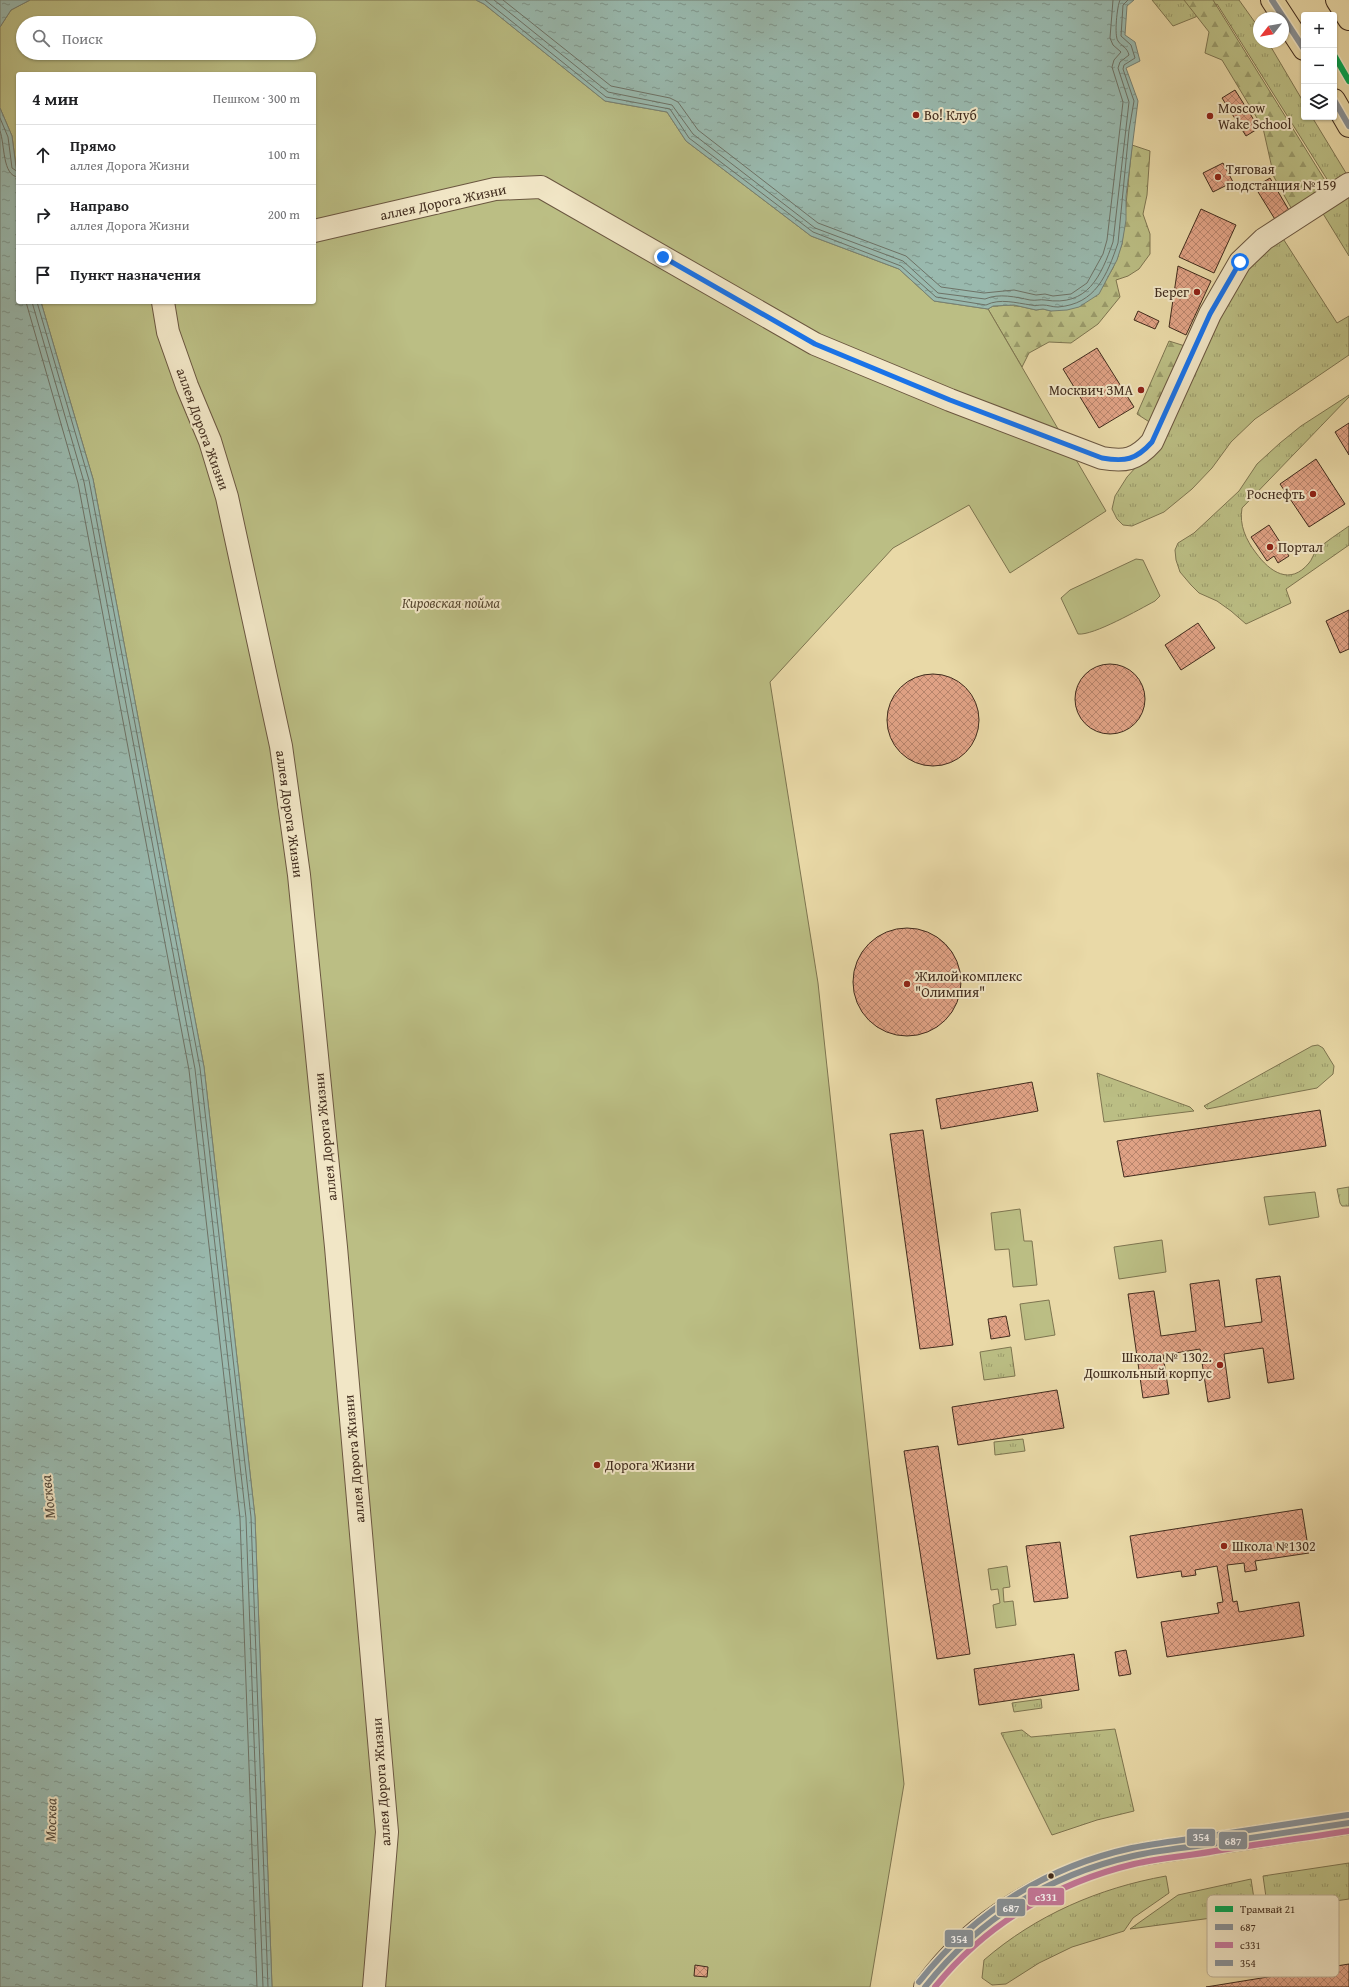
<!DOCTYPE html>
<html lang="ru">
<meta charset="utf-8">
<style>
body{margin:0;font-family:"Gentium Book Plus",serif;background:#f2f2f2;color:#202124}
.controls{position:absolute;right:12px;top:12px;display:grid;overflow:hidden;border-radius:4px;box-shadow:0 1px 3px #0004}
.controls button{width:36px;height:36px;display:grid;place-items:center;padding:0;border:0;border-bottom:1px solid #e0e0e0;background:#fff;color:#202124;font:20px sans-serif}
.compass{position:absolute;left:1253px;top:12px;width:36px;height:36px;border-radius:50%;background:#fff;box-shadow:0 1px 3px #0004;rotate:239deg}
.stop{position:absolute;width:12px;height:12px;margin:-9px;border:3px solid #1a73e8;border-radius:50%;background:#fff}
.stop.end{background:#1a73e8;border-color:#fff;box-shadow:0 1px 4px #0008}
.list{margin:0;padding:0;list-style:none}
h2{display:flex;justify-content:space-between;align-items:center;height:52px;margin:0;padding:0 16px;font-size:17px}
h2 small{font-size:13px;font-weight:400;color:#757577}
.list li{display:grid;grid-template-columns:26px 1fr auto;gap:12px;align-items:center;box-sizing:border-box;height:60px;padding:0 16px;border-top:1px solid #e0e0e0}
.list b{display:block;font-size:15px;white-space:nowrap}
.list p{margin:0;font-size:13px;white-space:nowrap;color:#757577}
.list em{font-size:13px;font-style:normal;color:#757577}
.icon{flex:none;width:22px;height:22px;fill:none;stroke:currentColor;stroke-width:2;stroke-linecap:round;stroke-linejoin:round}
.map{position:relative;flex:none;width:1349px;height:1987px;overflow:hidden}
.search{position:absolute;background:#fff;box-shadow:0 1px 3px #0004;left:16px;top:16px;width:300px;height:44px;display:flex;align-items:center;gap:10px;box-sizing:border-box;padding:0 14px;border-radius:22px;color:#757577;font-size:15px}
.panel{position:absolute;background:#fff;box-shadow:0 1px 3px #0004;left:16px;top:72px;width:300px;height:232px;border-radius:4px}
.map>svg:first-child{display:block}
.grass{fill:url(#grass-tufts);stroke:#7e7550}
.forest{fill:url(#forest-firs);stroke:#7e7550}
.park{fill:#bbbe84;stroke:#7e7550;fill-rule:evenodd}
.water{fill:url(#water-ripples);stroke:#768174}
.lines{fill:none;stroke-linecap:round;stroke-linejoin:round}
.shore{stroke:#6d7266;stroke-width:1}
.building{fill:url(#building-cross-hatch);stroke:#412c1d}
.minor-casing{stroke:#6b5740;stroke-width:24}
.major-casing{stroke:#412c1d;stroke-width:24}
.minor{stroke:#f1e6c6;stroke-width:22}
.major{stroke:#e9d9a7;stroke-width:22}
.bus-1-casing{stroke:#f1e6c6;stroke-width:9}
.bus-2-casing{stroke:#f1e6c6;stroke-width:9}
.bus-3-casing{stroke:#f1e6c6;stroke-width:9}
.bus-1{stroke:#889299;stroke-width:6}
.bus-2{stroke:#c6799c;stroke-width:6}
.bus-3{stroke:#889299;stroke-width:6}
.tram-1-casing{stroke:#f1e6c6;stroke-width:9}
.tram-1{stroke:#00a651;stroke-width:6}
.route{stroke:#1a73e8;stroke-width:5}
.poi-dot{fill:#8f2418;stroke:#f1e6c6;stroke-width:1.5}
.bus-dot{fill:#412c1d;stroke:#f1e6c6;stroke-width:1.5}
.labels{text-anchor:middle;stroke-width:4;stroke-linejoin:round;paint-order:stroke}
.poi-label{font-size:14px;fill:#412c1d;stroke:#f1e6c6;text-anchor:start}
.street-label{font-size:14px;fill:#412c1d;stroke:#f1e6c6}
.park-label{font-size:14px;font-style:italic;fill:#594932;stroke:#f1e6c6}
.water-label{font-size:15px;font-style:italic;fill:#53483a;stroke:#f1e6c6}
.key{fill:#f1e6c6;stroke:#bcae93;stroke-width:1}
.key-label{font-size:11px;fill:#412c1d}
.line-badge{stroke:#f1e6c6;stroke-width:1.5}
.badge-label{font-size:11px;text-anchor:middle;font-weight:bold;fill:#fff}
</style>
<div class="map">
<svg width="1349" height="1987" viewBox="0 0 1349 1987">
<defs>
<pattern id="grass-tufts" width="24" height="20" patternUnits="userSpaceOnUse"><rect width="24" height="20" fill="#bbbe84"/><path d="M3 7l-1-3M5 7V3M7 7l1-3M15 17l-1-3M17 17v-4M19 17l1-3" fill="none" stroke="#9a9b6b"/></pattern>
<pattern id="forest-firs" width="22" height="20" patternUnits="userSpaceOnUse"><rect width="22" height="20" fill="#bbbe84"/><path d="M5 1l3.5 6h-7zM16 11l3.5 6h-7z" fill="#9a9b6b"/></pattern>
<pattern id="water-ripples" width="26" height="14" patternUnits="userSpaceOnUse"><rect width="26" height="14" fill="#99b9ae"/><path d="M2 4q2-2 4 0t4 0M15 11q2-2 4 0t4 0" fill="none" stroke="#7e978d"/></pattern>
<pattern id="building-cross-hatch" width="8" height="8" patternUnits="userSpaceOnUse"><rect width="8" height="8" fill="#e0a285"/><path d="M0 0l8 8M0 8l8-8" fill="none" stroke="#b7846c"/></pattern>
</defs>
<rect width="100%" height="100%" fill="#e9d9a7"/>
<filter id="stains"><feTurbulence type="fractalNoise" baseFrequency=".005" numOctaves="4"/><feColorMatrix values="0 0 0 0 .2 0 0 0 0 .09 0 0 0 0 .02 0 0 0 .5 -.17"/></filter>
<radialGradient id="worn" r=".72"><stop offset=".6" stop-color="#630" stop-opacity="0"/><stop offset="1" stop-color="#630" stop-opacity=".3"/></radialGradient>
<g class="grass">
<path d="M1152,0h87l20,28v14h9l36,61v14h8l34,56 -16,11 -113,-180 -19,12 -25,10z"/>
<path d="M1349,195v61l-27,-44z"/>
<path d="M1282,237l55,86 12,-7v39l-94,64 -24,23 -19,26 -20,21 -28,23 -32,14 -9,-1 -6,-6 -5,-10 3,-13 12,-19 28,-31 90,-178z"/>
<path d="M1349,395v2l-107,111c-3,17 4,32 14,45 14,19 34,33 53,10 3,-3 4,-9 8,-13 9,-9 21,-16 32,-24v19l-63,44 5,14 -45,21 -15,-13 -14,-10 -18,-8 -8,-8 -11,-13 -4,-12 -1,-10 3,-7 16,-10 45,-42 18,-27 23,-21 21,-17z"/>
<path d="M1318,1045l5,3 11,18 -1,8 -16,14 -110,21 -3,-3 108,-60z"/>
<path d="M1097,1073l93,34 4,4 -90,11z"/>
<path d="M1349,1187v19h-7l-2,-3 -3,-14z"/>
<path d="M1011,1347l4,29 -31,4 -4,-28z"/>
<path d="M1023,1439l2,12 -30,4 -1,-13z"/>
<path d="M1041,1699l1,9 -28,4 -2,-9z"/>
<path d="M1115,1729l19,82 -37,9 -45,15 -51,-102 21,-3 9,7z"/>
<path d="M1349,1863v36l-81,12 -5,-35z"/>
<path d="M1166,1876l3,17 -36,25 -9,13 -52,16 -33,16 -33,21 -14,1 -10,-7 2,-18c52,-45 115,-72 182,-84z"/>
<path d="M1251,1879l5,33 -126,17 48,-34z"/>
</g>
<g class="forest">
<path d="M1184,0h29l118,190 -36,25 -21,-38 -11,-49 -41,-68 -17,-7 4,-21z"/>
<path d="M1132,145l18,6 -3,44 -4,19 7,20v20l-11,15 -11,7 -12,4 4,17 -22,27 -27,19 -22,-1 -20,11 -7,14 -34,-58 5,-3 21,-1 22,5 7,-1 8,2 54,-30 8,-13 9,-24z"/>
<path d="M1169,341l16,5 -34,77 -14,-9z"/>
</g>
<g class="park">
<path d="M30,0h446l8,4 121,97 62,11 19,29 125,95 88,33 35,32 54,8 118,202 -96,62 -41,-68 -76,43 -123,134 48,301 86,801 -34,203h-598l-17,-470 -51,-450 -111,-588 -52,-177h273v-228h-296v108l-6,-46 -12,-28v-81l11,-17zM23,23h286v30h-286z"/>
<path d="M1136,559l7,1 17,36 -5,5c-15,8 -62,35 -77,33l-17,-36 9,-8z"/>
<path d="M1315,1192l4,25 -50,8 -5,-28z"/>
<path d="M1020,1209l4,32h8l5,44 -24,2 -4,-38 -14,1 -4,-37z"/>
<path d="M1162,1240l4,32 -47,7 -5,-32z"/>
<path d="M1049,1300l6,35 -30,5 -5,-36z"/>
<path d="M1007,1566l3,21 -7,1 1,14 9,-1 3,24 -20,3 -3,-23 7,-2 -2,-14 -7,1 -3,-21z"/>
</g>
<g class="water">
<path d="M0,0h30l-19,10 -11,17z"/>
<path d="M476,0h658l-7,6 -2,29 10,7 5,19 -14,7 12,33 -12,95v24l-4,24 -5,16 -18,34 -20,13 -12,3 -16,1 -8,-2 -7,1 -22,-5 -21,1 -5,3 -54,-8 -35,-32 -88,-33 -125,-95 -19,-29 -62,-11 -121,-97z"/>
<path d="M0,108l12,28 6,46v120h23l52,177 111,588 51,450 17,470h-272z"/>
</g>
<g class="lines">
<g class="shore">
<path d="M485,0l121,97 64,12 19,29 124,94 88,34 35,31 50,8c14,-7 30,-2 45,0 5,1 7,0 12,0 5,0 9,2 15,2 38,-3 49,-32 60,-64l11,-113 5,-29 -11,-32 1,-4 11,-7 -4,-13 -10,-9 2,-31 5,-5"/>
<path d="M494,0l114,92 64,13 21,29 122,94 88,33 35,32 47,6c14,-6 31,-2 45,1 6,1 10,-1 15,0 43,7 56,-24 68,-58l16,-140 -11,-34 2,-6 9,-7c-2,-8 -7,-8 -11,-14 -4,-5 -1,-35 2,-41"/>
<path d="M503,0l108,86 59,12 8,4 20,28 120,93 88,33 35,31 43,6 30,-3 22,5 9,-1 8,2 18,-2 16,-11 16,-29 4,-14 16,-138 -11,-35 2,-7 7,-8 -8,-7 -3,-7 3,-38"/>
<path d="M0,118l8,19 4,31 6,4"/>
<path d="M0,131c5,13 2,45 18,46"/>
<path d="M26,302l52,181 111,587 51,448 17,469"/>
<path d="M32,302l52,180 111,587 51,449 17,469"/>
<path d="M37,302l52,178 111,588 51,449 17,470"/>
</g>
</g>
<g class="building">
<path d="M1235,90l24,38 -13,8 -24,-38z"/>
<path d="M1223,163l10,19 -20,10 -10,-19z"/>
<path d="M1270,178l20,34 -14,9 -21,-34z"/>
<path d="M1201,209l35,16 -22,48 -35,-16z"/>
<path d="M1178,266l33,15 -25,54 -17,-8z"/>
<path d="M1138,311l21,10 -4,8 -21,-9z"/>
<path d="M1097,348l37,59 -35,21 -36,-59z"/>
<path d="M1349,423v32l-14,-23z"/>
<path d="M1316,459l29,45 -36,23 -29,-43z"/>
<path d="M1269,525l20,31 -11,7 -4,-7 -7,5 -16,-24z"/>
<path d="M1349,610v39l-9,4 -14,-32z"/>
<path d="M1198,623l17,25 -34,22 -16,-25z"/>
<circle cx="1110" cy="699" r="35"/>
<circle cx="933" cy="720" r="46"/>
<circle cx="907" cy="982" r="54"/>
<path d="M1032,1082l6,29 -97,18 -5,-30z"/>
<path d="M1320,1110l6,36 -202,31 -7,-36z"/>
<path d="M923,1130l30,215 -33,4 -30,-215z"/>
<path d="M1280,1276l14,103 -26,4 -5,-35 -39,6 6,44 -22,4 -8,-53 -37,6 6,39 -26,4 -15,-104 26,-3 7,45 35,-5 -6,-47 29,-4 6,47 37,-5 -6,-43z"/>
<path d="M1006,1316l4,20 -19,3 -3,-20z"/>
<path d="M1057,1390l7,38 -106,17 -6,-38z"/>
<path d="M938,1446l32,208 -33,5 -33,-208z"/>
<path d="M1302,1509l7,44 -54,8 2,9 -12,2 -1,-9 -17,2 6,37 4,-1 2,11 60,-10 5,34 -137,21 -6,-35 58,-9 -2,-10 6,-1 -6,-36 -22,4 1,5 -14,2 -1,-6 -44,7 -7,-42z"/>
<path d="M1060,1542l8,56 -34,4 -8,-56z"/>
<path d="M1126,1650l5,24 -12,2 -4,-24z"/>
<path d="M1074,1654l5,36 -100,15 -5,-36z"/>
<path d="M1349,1964v23h-143l68,-11z"/>
<path d="M695,1965l13,2 -1,10 -13,-1z"/>
</g>
<g class="lines">
<defs>
<g id="minor">
<path d="M314,231l181,-42 46,-2 274,157 135,56 152,58c23,4 34,2 50,-16l58,-128 30,-52 24,-23 85,-55"/>
<path d="M163,302l5,30 19,54 23,55 17,56 54,249 18,129 37,372 51,585 -13,155"/>
<path d="M925,1987c48,-68 128,-113 208,-131 30,-6 60,-9 90,-14 42,-6 84,-13 126,-19"/>
</g>
<g id="major">
<path d="M1272,0l32,49"/>
<path d="M1337,0l12,19"/>
<path d="M1334,100l15,26"/>
</g>
</defs>
<use href="#minor" class="minor-casing"/>
<use href="#major" class="major-casing"/>
<use href="#minor" class="minor"/>
<use href="#major" class="major"/>
<defs>
<g id="bus-1">
<path d="M1272,0l32,49"/>
<path d="M1334,100l15,26"/>
<path d="M925,1987c54,-68 123,-112 208,-131 26,-6 52,-8 78,-12 46,-7 92,-14 138,-21"/>
</g>
<path id="bus-2" d="M935,1987c51,-63 120,-104 199,-123 26,-6 54,-8 81,-13 44,-7 89,-13 134,-20"/>
<path id="bus-3" d="M919,1982c55,-69 126,-115 213,-134 26,-5 52,-8 78,-12 46,-7 92,-14 138,-21"/>
</defs>
<use href="#bus-1" class="bus-1-casing"/>
<use href="#bus-2" class="bus-2-casing"/>
<use href="#bus-3" class="bus-3-casing"/>
<use href="#bus-1" class="bus-1"/>
<use href="#bus-2" class="bus-2"/>
<use href="#bus-3" class="bus-3"/>
<defs>
<path id="tram-1" d="M1334,55l15,26"/>
</defs>
<use href="#tram-1" class="tram-1-casing"/>
<use href="#tram-1" class="tram-1"/>
</g>
<g class="lines">
<path class="route" d="M663,257l152,87 135,56 152,58c23,4 34,2 50,-16l58,-128 30,-52"/>
</g>
<g class="poi-dot">
<circle cx="916" cy="115" r="4"/>
<circle cx="1210" cy="116" r="4"/>
<circle cx="1218" cy="177" r="4"/>
<circle cx="1197" cy="292" r="4"/>
<circle cx="1141" cy="390" r="4"/>
<circle cx="1313" cy="494" r="4"/>
<circle cx="1270" cy="547" r="4"/>
<circle cx="907" cy="984" r="4"/>
<circle cx="1220" cy="1365" r="4"/>
<circle cx="597" cy="1465" r="4"/>
<circle cx="1224" cy="1546" r="4"/>
</g>
<circle class="bus-dot" cx="1051" cy="1876" r="3.5"/>
<g class="labels">
<g class="poi-label">
<text x="1218" y="113">Moscow<tspan x="1218" dy="16">Wake School</tspan></text>
<text x="924" y="120">Во! Клуб</text>
<text x="1226" y="174">Тяговая<tspan x="1226" dy="16">подстанция №159</tspan></text>
<text x="1189" y="297" text-anchor="end">Берег</text>
<text x="1133" y="395" text-anchor="end">Москвич ЗМА</text>
<text x="1305" y="499" text-anchor="end">Роснефть</text>
<text x="1278" y="552">Портал</text>
<text x="915" y="981">Жилой комплекс<tspan x="915" dy="16">"Олимпия"</tspan></text>
<text x="1212" y="1362" text-anchor="end">Школа № 1302.<tspan x="1212" dy="16">Дошкольный корпус</tspan></text>
<text x="605" y="1470">Дорога Жизни</text>
<text x="1232" y="1551">Школа №1302</text>
</g>
<g class="street-label">
<text transform="translate(443 202) rotate(-12)" y="5">аллея Дорога Жизни</text>
<text transform="translate(203 429) rotate(70)" y="5">аллея Дорога Жизни</text>
<text transform="translate(290 814) rotate(82)" y="5">аллея Дорога Жизни</text>
<text transform="translate(325 1137) rotate(-96)" y="5">аллея Дорога Жизни</text>
<text transform="translate(354 1459) rotate(-95)" y="5">аллея Дорога Жизни</text>
<text transform="translate(381 1782) rotate(-94)" y="5">аллея Дорога Жизни</text>
</g>
<g class="park-label">
<text x="451" y="608">Кировская пойма</text>
</g>
<g class="water-label">
<text transform="translate(48 1497) rotate(-96)" y="5">Москва</text>
<text transform="translate(51 1820) rotate(-89)" y="5">Москва</text>
</g>
</g>
<rect x="1207" y="1895" width="132" height="82" rx="6" class="key"/>
<rect x="1215" y="1906" width="18" height="6" fill="#00a651"/>
<rect x="1215" y="1924" width="18" height="6" fill="#889299"/>
<rect x="1215" y="1942" width="18" height="6" fill="#c6799c"/>
<rect x="1215" y="1960" width="18" height="6" fill="#889299"/>
<g class="key-label">
<text x="1240" y="1913">Трамвай 21</text>
<text x="1240" y="1931">687</text>
<text x="1240" y="1949">с331</text>
<text x="1240" y="1967">354</text>
</g>
<g class="line-badge">
<rect x="1186" y="1828" width="30" height="19" rx="4" fill="#889299"/>
<rect x="1218" y="1831" width="30" height="19" rx="4" fill="#889299"/>
<rect x="1027" y="1887" width="38" height="19" rx="4" fill="#c6799c"/>
<rect x="996" y="1898" width="30" height="19" rx="4" fill="#889299"/>
<rect x="944" y="1929" width="30" height="19" rx="4" fill="#889299"/>
</g>
<g class="badge-label">
<text x="1201" y="1841">354</text>
<text x="1233" y="1845">687</text>
<text x="1046" y="1901">с331</text>
<text x="1011" y="1912">687</text>
<text x="959" y="1943">354</text>
</g>
<rect width="100%" height="100%" filter="url(#stains)"/>
<rect width="100%" height="100%" fill="url(#worn)"/>
</svg>
<div class="controls">
<button>+</button>
<button>−</button>
<button><svg class="icon" aria-label="layers" viewBox="0 0 24 24"><path d="M12 4l9 5-9 5-9-5zM3 14l9 5 9-5"/></svg></button>
</div>
<svg class="compass" viewBox="-18 -18 36 36"><path d="M0-13l5 13h-10z" fill="#e53935"/><path d="M0 13l5-13h-10z" fill="#757577"/></svg>
<div class="stop" style="left:1240px;top:262px"></div>
<div class="stop end" style="left:663px;top:257px"></div>
<div class="search"><svg class="icon" aria-label="search" viewBox="0 0 24 24"><circle cx="10" cy="10" r="6"/><path d="M15 15l6 6"/></svg>Поиск</div>
<section class="panel">
<h2>4 мин<small>Пешком · 300 m</small></h2>
<ul class="list">
<li><svg class="icon" aria-label="ahead" viewBox="0 0 24 24"><path d="M12 20V5M6 11l6-6 6 6"/></svg><div><b>Прямо</b><p>аллея Дорога Жизни</p></div><em>100 m</em></li>
<li><svg class="icon" aria-label="right" viewBox="0 0 24 24"><path d="M7 20v-9h11M14 6l5 5-5 5"/></svg><div><b>Направо</b><p>аллея Дорога Жизни</p></div><em>200 m</em></li>
<li><svg class="icon" aria-label="arrive" viewBox="0 0 24 24"><path d="M6 21V4h12l-3 4 3 4H6"/></svg><div><b>Пункт назначения</b></div></li>
</ul>
</section>
</div>
